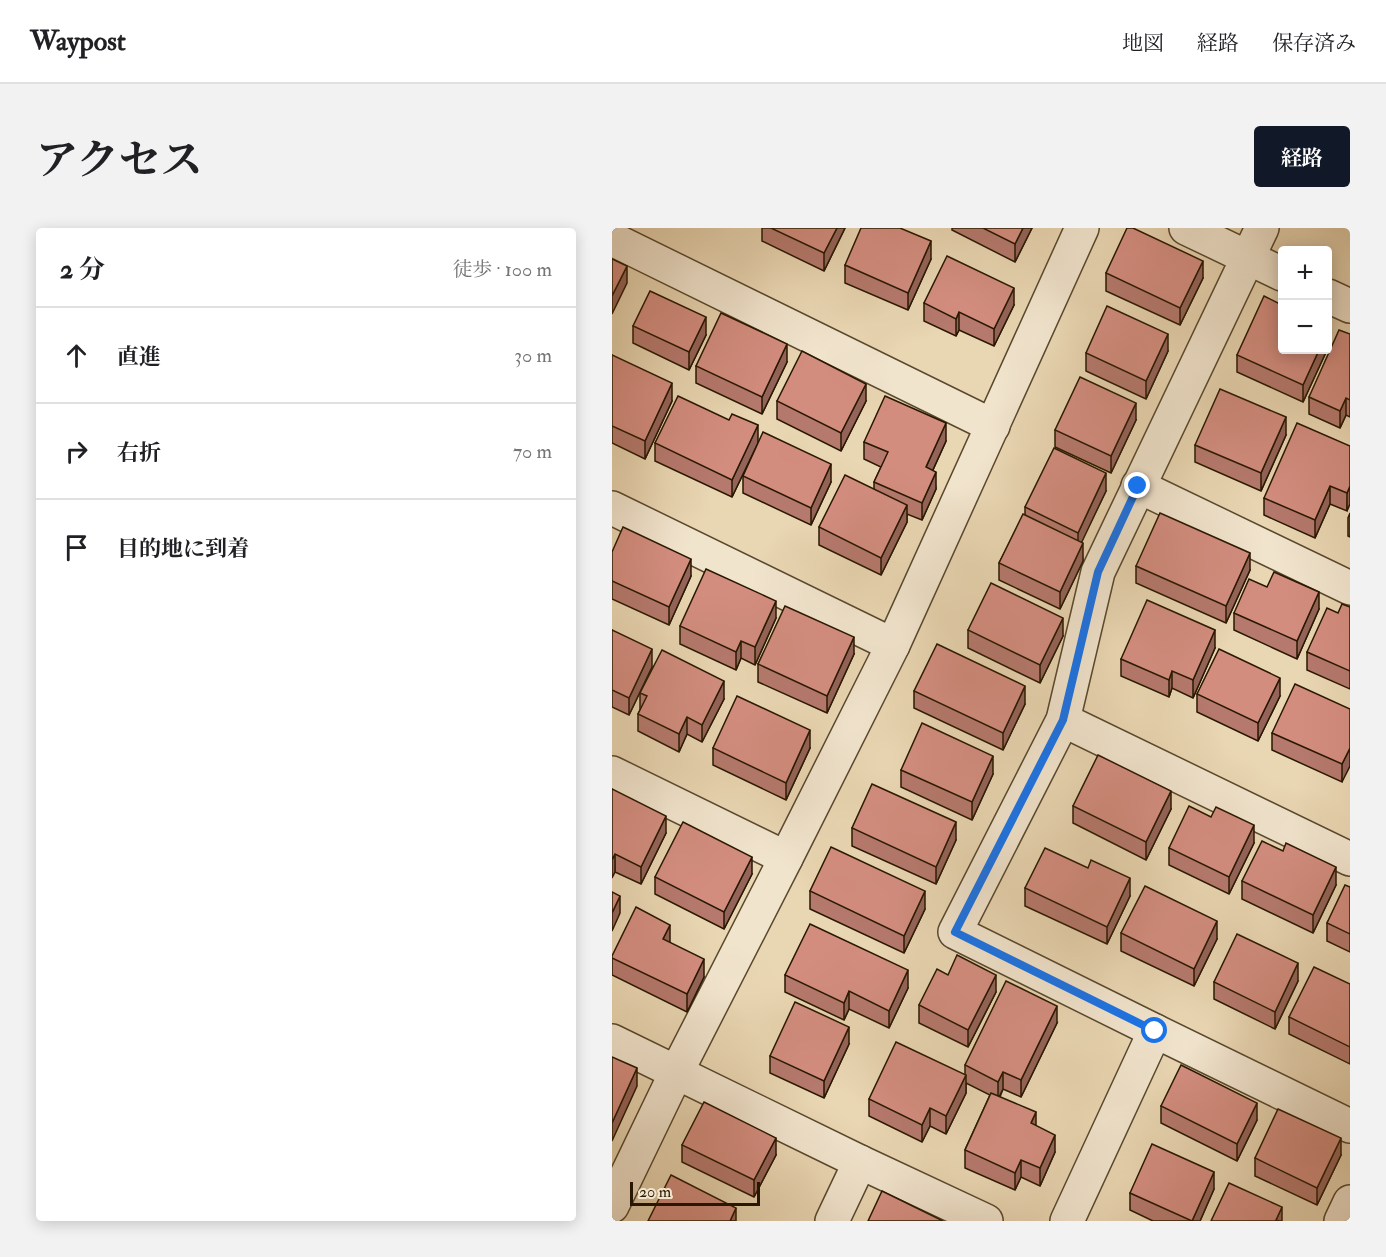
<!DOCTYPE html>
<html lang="ja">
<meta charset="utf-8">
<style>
body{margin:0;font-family:"IM FELL Double Pica","Noto Serif JP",serif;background:#f2f2f2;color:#202124}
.controls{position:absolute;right:18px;top:18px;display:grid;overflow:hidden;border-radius:6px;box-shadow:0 3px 15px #0003}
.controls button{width:54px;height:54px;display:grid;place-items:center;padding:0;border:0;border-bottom:2px solid #e0e0e0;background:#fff;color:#202124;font:30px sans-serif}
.scale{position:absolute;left:18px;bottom:15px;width:130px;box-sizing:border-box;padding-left:6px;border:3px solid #291801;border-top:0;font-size:16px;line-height:21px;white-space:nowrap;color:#291801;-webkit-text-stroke:4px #f1e4cd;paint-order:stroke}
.stop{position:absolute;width:18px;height:18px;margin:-14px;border:4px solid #1a73e8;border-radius:50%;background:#fff}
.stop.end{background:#1a73e8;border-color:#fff;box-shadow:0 2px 6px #0008}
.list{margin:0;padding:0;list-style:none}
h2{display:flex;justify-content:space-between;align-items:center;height:78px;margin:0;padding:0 24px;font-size:26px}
h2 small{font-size:20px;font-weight:400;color:#757577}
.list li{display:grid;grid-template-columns:39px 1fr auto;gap:18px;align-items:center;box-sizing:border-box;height:96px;padding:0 24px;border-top:2px solid #e0e0e0}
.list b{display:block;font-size:22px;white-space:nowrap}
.list em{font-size:20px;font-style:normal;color:#757577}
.icon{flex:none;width:33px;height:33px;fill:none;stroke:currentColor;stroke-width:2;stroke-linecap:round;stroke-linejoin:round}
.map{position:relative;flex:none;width:738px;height:993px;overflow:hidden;border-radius:6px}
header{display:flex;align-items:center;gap:36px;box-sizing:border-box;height:84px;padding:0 30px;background:#fff;border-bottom:2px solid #e0e0e0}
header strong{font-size:28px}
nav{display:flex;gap:33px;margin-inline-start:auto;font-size:21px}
.intro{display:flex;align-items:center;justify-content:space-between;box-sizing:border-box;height:144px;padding:0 36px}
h1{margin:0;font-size:42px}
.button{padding:15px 27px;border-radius:6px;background:#111827;color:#fff;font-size:21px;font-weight:700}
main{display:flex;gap:36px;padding:0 36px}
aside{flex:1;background:#fff;border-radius:6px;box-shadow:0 3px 15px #0003}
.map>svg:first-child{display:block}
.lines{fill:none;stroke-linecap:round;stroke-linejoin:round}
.minor-casing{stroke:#59482d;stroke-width:36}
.minor{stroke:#f1e4cd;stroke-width:33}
.wall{fill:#b5796d;stroke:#291801;stroke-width:1.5}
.shaded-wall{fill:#946359;stroke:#291801;stroke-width:1.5}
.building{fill:#d38d7f;stroke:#291801;stroke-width:1.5}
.route{stroke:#1a73e8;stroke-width:8}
</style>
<header>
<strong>Waypost</strong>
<nav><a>地図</a><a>経路</a><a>保存済み</a></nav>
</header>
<div class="intro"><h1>アクセス</h1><a class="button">経路</a></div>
<main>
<aside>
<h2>2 分<small>徒歩 · 100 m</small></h2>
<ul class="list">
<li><svg class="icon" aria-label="ahead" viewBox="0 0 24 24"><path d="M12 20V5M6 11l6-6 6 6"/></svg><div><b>直進</b></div><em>30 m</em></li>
<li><svg class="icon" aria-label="right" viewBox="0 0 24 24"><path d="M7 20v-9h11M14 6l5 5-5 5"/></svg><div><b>右折</b></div><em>70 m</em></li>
<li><svg class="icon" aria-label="arrive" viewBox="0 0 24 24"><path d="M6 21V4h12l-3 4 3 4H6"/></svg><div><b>目的地に到着</b></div></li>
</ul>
</aside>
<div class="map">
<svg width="738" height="993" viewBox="0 0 738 993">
<rect width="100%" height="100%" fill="#e9d6b2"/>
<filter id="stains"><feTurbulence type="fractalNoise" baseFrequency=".00333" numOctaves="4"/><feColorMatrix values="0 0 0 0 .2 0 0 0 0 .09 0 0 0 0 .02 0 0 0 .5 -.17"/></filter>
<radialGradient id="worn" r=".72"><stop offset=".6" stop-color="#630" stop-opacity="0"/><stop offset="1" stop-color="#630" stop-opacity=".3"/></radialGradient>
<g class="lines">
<defs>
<g id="minor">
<path d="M574,0l96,46"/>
<path d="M650,0l-164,344 -35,148 -108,212 200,99 195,95"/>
<path d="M0,11l381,187"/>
<path d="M716,68l22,10"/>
<path d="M526,258l212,102"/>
<path d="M0,280l281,137"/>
<path d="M451,492l287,139"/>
<path d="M0,545l174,85"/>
<path d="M0,813l248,121 126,59"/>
<path d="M0,978l64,-133 110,-215 107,-213 189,-417"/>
<path d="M220,993l28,-59"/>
<path d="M455,993l88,-190"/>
<path d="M729,993l9,-19"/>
</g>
</defs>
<use href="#minor" class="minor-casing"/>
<use href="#minor" class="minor"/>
</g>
<g class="wall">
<path d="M150,0h83l-21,43 -62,-30z"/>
<path d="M340,0h80l-17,34 -63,-32z"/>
<path d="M319,31l-23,51 -63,-27v-18z"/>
<path d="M494,45l97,5 -23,47 -74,-34z"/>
<path d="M312,75l90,2 -20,41 -35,-16 -3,6 -32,-15z"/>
<path d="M21,98l73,9 -17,35 -56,-27z"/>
<path d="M738,106v83l-4,-2 -6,13 -31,-14v-17z"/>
<path d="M715,122l-24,52 -66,-30v-17z"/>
<path d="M556,123l-22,48 -60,-28v-18z"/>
<path d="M0,127l60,46 -27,58 -33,-16z"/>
<path d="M175,134l-25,52 -66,-31v-17z"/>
<path d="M165,173h89l-25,50 -64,-32z"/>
<path d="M117,192l29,23 -26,54 -77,-36v-18z"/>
<path d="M524,192l-25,53 -56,-26v-17z"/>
<path d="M674,207l-25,56 -66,-29v-17z"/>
<path d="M334,213l-13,29 3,19 -14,31 -15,-6v8l-26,53 -62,-30v-18l55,-38v-7l7,-15 -17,-8v-17z"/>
<path d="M738,218l-3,65 -17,-7 -15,34 -51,-23v-17z"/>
<path d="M131,248l88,6 -20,43 -68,-32z"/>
<path d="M494,263l-25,51 2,19 -23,48 -61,-29v-17l26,-48v-8z"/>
<path d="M738,285v24l-2,-1v-18z"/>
<path d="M0,324l79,24 -22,49 -57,-26z"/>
<path d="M524,338l114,4 -24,53 -90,-40z"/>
<path d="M738,379v82l-43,-19v-18l31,-39z"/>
<path d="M707,381l-22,50 -63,-29v-17z"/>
<path d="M164,390l-21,47 -14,-7 -5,12 -56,-26v-18z"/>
<path d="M0,402l40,37 -23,48 -17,-8z"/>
<path d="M356,402l95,6 -23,47 -72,-35z"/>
<path d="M603,420l-22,50 -21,-10 -3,9 -48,-21v-17z"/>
<path d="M242,426l-27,59 -69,-31v-18z"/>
<path d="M302,463l111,13 -22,46 -89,-42z"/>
<path d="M28,465l84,6 -22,43 -15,-8 -8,18 -41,-21v-17l2,-4z"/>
<path d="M585,466l83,2 -22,45 -61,-29z"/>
<path d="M738,481l-8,73 -70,-32v-17z"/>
<path d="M101,520h97l-24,52 -73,-35z"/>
<path d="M289,542l92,4 -21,46 -71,-33z"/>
<path d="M0,561l54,44 -25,51 -26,-12z"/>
<path d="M461,578l98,3 -25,51 -73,-37z"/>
<path d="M240,600l104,12 -20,44 -84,-38z"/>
<path d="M642,615l-25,51 -60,-29v-17z"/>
<path d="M140,646l-28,55 -69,-35v-17z"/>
<path d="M630,653l94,4 -23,48 -71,-34z"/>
<path d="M738,659v65l-23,-11v-18z"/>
<path d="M413,660l105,8 -23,48 -82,-38z"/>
<path d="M198,663l115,18 -21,44 -94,-44z"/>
<path d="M509,705l96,6 -23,47 -73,-35z"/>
<path d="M58,715l34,34 -17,35 -75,-37v-19z"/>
<path d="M173,747l123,13 -19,40 -40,-19 -5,11 -59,-28z"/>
<path d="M336,747l48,17 -28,55 -49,-24v-18z"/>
<path d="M686,753l-23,48 -61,-30v-17z"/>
<path d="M738,756v80l-61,-30v-17z"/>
<path d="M445,795l-36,74 -18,-8 -3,8 36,29 19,26 -15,34 -19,-9 -6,13 -50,-22v-18l25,-55 -24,-12v10l-20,41 -16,-8 -8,16 -53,-26v-17l96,-24v-10z"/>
<path d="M237,816l-25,54 -54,-25v-17z"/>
<path d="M549,878l96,14 -20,41 -76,-38z"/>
<path d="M70,917l94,10 -22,42 -72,-35z"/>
<path d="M729,927l-24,50 -62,-29v-18z"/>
<path d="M602,961l-14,32h-47l-23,-11v-17z"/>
</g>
<g class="shaded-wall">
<path d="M225,0h8l-21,43v-18z"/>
<path d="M411,0h9l-17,34v-18z"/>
<path d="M319,13v18l-23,51v-17z"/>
<path d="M591,33v17l-23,47v-17z"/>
<path d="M15,38v17l-15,31v-18z"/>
<path d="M402,60v17l-20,41v-17z"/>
<path d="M347,84v18l-3,6v-17z"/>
<path d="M94,89v18l-17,35v-18z"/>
<path d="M718,98v17l-2,5v-17z"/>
<path d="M556,106v17l-22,48v-18z"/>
<path d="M175,116v18l-25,52v-17z"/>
<path d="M707,122h8l-24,52v-17z"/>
<path d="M60,155v18l-27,58v-18z"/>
<path d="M254,156v17l-25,50v-18z"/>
<path d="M734,170v17l-6,13v-17z"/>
<path d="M524,175v17l-25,53v-17z"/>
<path d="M674,189v18l-25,56v-18z"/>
<path d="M334,195v18l-20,44v-18z"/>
<path d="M146,197v18l-26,54v-17z"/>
<path d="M219,236v18l-20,43v-17z"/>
<path d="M324,244v17l-14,31v-17z"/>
<path d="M494,245v18l-28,59v-17z"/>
<path d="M718,258v18l-15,34v-18z"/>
<path d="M738,258v18l-3,7v-18z"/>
<path d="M295,277v17l-26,53v-17z"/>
<path d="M471,315v18l-23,48v-17z"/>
<path d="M638,325v17l-24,53v-17z"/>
<path d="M79,331v17l-22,49v-18z"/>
<path d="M707,364v17l-22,50v-18z"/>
<path d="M164,373v17l-21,47v-18z"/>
<path d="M451,390v18l-23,47v-18z"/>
<path d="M603,402v18l-22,50v-18z"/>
<path d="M242,409v17l-27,59v-17z"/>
<path d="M129,413v17l-5,12v-18z"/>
<path d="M40,421v18l-23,48v-17z"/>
<path d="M560,443v17l-3,9v-17z"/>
<path d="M668,450v18l-22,45v-18z"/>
<path d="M112,453v18l-22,43v-17z"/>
<path d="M413,458v18l-22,46v-17z"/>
<path d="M75,489v17l-8,18v-18z"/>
<path d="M198,502v18l-24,52v-17z"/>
<path d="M738,520v18l-8,16v-18z"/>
<path d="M381,528v18l-21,46v-18z"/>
<path d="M559,563v18l-25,51v-18z"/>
<path d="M54,588v17l-25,51v-17z"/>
<path d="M344,594v18l-20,44v-17z"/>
<path d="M642,597v18l-25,51v-17z"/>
<path d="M3,626v18l-3,6v-18z"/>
<path d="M140,629v17l-28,55v-17z"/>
<path d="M724,639v18l-23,48v-18z"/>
<path d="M518,650v18l-23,48v-17z"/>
<path d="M313,663v18l-21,44v-17z"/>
<path d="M8,668v17l-8,18v-18z"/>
<path d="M605,693v18l-23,47v-17z"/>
<path d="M58,697v17l-7,15v-18z"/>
<path d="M92,731v18l-17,35v-18z"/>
<path d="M686,735v18l-23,48v-17z"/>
<path d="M296,742v18l-19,40v-17z"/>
<path d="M384,747v17l-28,55v-17z"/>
<path d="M237,763v18l-5,11v-17z"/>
<path d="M445,778v17l-36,74v-17z"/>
<path d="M237,799v17l-25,54v-17z"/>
<path d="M25,840v18l-25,55v-18z"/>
<path d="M391,844v17l-5,10v-17z"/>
<path d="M354,847v18l-20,41v-18z"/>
<path d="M645,875v17l-20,41v-17z"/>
<path d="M318,880v18l-8,16v-17z"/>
<path d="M424,884v18l-5,-7z"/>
<path d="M443,907v17l-15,34v-18z"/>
<path d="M164,910v17l-22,42v-17z"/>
<path d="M729,910v17l-24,50v-17z"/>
<path d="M409,932v17l-6,13v-17z"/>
<path d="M602,944v17l-14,32h-8z"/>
<path d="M670,979v14h-6v-1z"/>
<path d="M124,980v13h-6z"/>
</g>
<g class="building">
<path d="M159,0h66l-13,25z"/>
<path d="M249,0h39l31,13 -23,52 -63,-28z"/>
<path d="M371,0h40l-8,16z"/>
<path d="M515,0h6l70,33 -23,47 -74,-35z"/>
<path d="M335,28l67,32 -20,41 -35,-17 -3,7 -32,-16z"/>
<path d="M0,31l15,7 -15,30z"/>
<path d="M38,63l56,26 -17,35 -56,-26z"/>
<path d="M652,68l18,9v45h37l-16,35 -66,-30z"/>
<path d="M495,78l61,28 -22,47 -60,-28z"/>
<path d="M109,85l66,31 -25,53 -66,-31z"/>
<path d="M727,102l11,4v66l-4,-2 -6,13 -31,-14z"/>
<path d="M190,123l64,33 -25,49 -64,-32z"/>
<path d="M0,127l60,28 -27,58 -33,-15z"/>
<path d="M468,149l56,26 -25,53 -56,-26z"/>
<path d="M608,161l66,28 -25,56 -66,-28z"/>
<path d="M66,168l51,24 3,-6 26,11 -26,55 -77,-37z"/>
<path d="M273,168l61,27 -20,44 10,5 -14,31 -48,-21 14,-30 -24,-10z"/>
<path d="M685,195l53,23v40l-3,7 -17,-7 -15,34 -51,-22z"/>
<path d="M151,204l68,32 -20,44 -68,-32z"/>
<path d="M442,220l52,25 -28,60 -53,-26z"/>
<path d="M233,247l62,30 -26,53 -62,-31z"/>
<path d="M548,285l90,40 -24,53 -90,-40z"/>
<path d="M411,286l60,29 -23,49 -61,-29z"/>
<path d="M11,299l68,32 -22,48 -57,-26v-29z"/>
<path d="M94,341l70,32 -21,46 -14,-6 -5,11 -56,-26z"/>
<path d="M662,344l45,20 -22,49 -63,-28 15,-34 18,8z"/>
<path d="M379,355l72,35 -23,47 -72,-35z"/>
<path d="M535,372l68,30 -22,50 -21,-9 -3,9 -48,-21z"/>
<path d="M730,376l8,3v64l-43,-19 20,-44 11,5z"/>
<path d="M173,378l69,31 -27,59 -69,-32z"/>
<path d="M0,402l40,19 -23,49 -17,-8z"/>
<path d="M325,416l88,42 -22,47 -89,-42z"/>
<path d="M607,421l61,29 -22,45 -61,-29z"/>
<path d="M50,422l62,31 -22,44 -15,-8 -8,17 -41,-20 9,-18 -7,-3z"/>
<path d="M683,456l55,25v39l-8,16 -70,-31z"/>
<path d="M125,468l73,34 -24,53 -73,-35z"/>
<path d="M310,495l71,33 -21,46 -71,-32z"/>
<path d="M486,527l73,36 -25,51 -73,-36z"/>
<path d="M260,556l84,38 -20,45 -84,-39z"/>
<path d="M0,561l54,27 -25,51 -26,-13 -3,6z"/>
<path d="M577,578l22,11 5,-10 38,18 -25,52 -60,-29z"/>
<path d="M71,594l69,35 -28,55 -69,-35z"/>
<path d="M650,613l21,10 3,-8 50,24 -23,48 -71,-34z"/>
<path d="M219,619l94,44 -21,45 -94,-45z"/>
<path d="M433,620l43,20 3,-8 39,18 -23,49 -82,-39z"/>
<path d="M733,657l5,2v47l-23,-11z"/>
<path d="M533,658l72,35 -23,48 -73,-36z"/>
<path d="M0,664l8,4 -8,17z"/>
<path d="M24,679l34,18 -7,14 41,20 -17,35 -75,-36v-2z"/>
<path d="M198,696l98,46 -19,41 -40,-20 -5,12 -59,-28z"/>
<path d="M625,706l61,29 -23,49 -61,-30z"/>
<path d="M345,727l39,20 -28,55 -49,-25 18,-36 11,6z"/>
<path d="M702,739l36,17v63l-61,-30z"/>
<path d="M394,753l51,25 -36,74 -18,-8 -5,10 -33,-17z"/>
<path d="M183,774l54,25 -25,54 -54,-25z"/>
<path d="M284,814l70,33 -20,41 -16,-8 -8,17 -53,-26z"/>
<path d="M0,829l25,11 -25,55z"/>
<path d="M569,837l76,38 -20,41 -76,-38z"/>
<path d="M379,865l45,19 -5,11 24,12 -15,33 -19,-8 -6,13 -50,-23z"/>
<path d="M92,874l72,36 -22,42 -72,-35z"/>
<path d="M666,881l63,29 -24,50 -62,-30z"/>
<path d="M540,916l62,28 -22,49 -62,-28z"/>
<path d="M59,947l65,33 -6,13h-82z"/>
<path d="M617,955l53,24 -6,13 3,1h-68z"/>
<path d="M270,963l61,30h-75z"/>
</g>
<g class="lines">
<path class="route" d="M526,258l-40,86 -35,148 -108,212 200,99"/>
</g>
<rect width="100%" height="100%" filter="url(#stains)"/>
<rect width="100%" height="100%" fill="url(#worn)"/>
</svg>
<div class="controls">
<button>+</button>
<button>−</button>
</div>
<div class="scale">20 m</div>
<div class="stop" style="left:543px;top:803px"></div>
<div class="stop end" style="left:526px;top:258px"></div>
</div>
</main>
